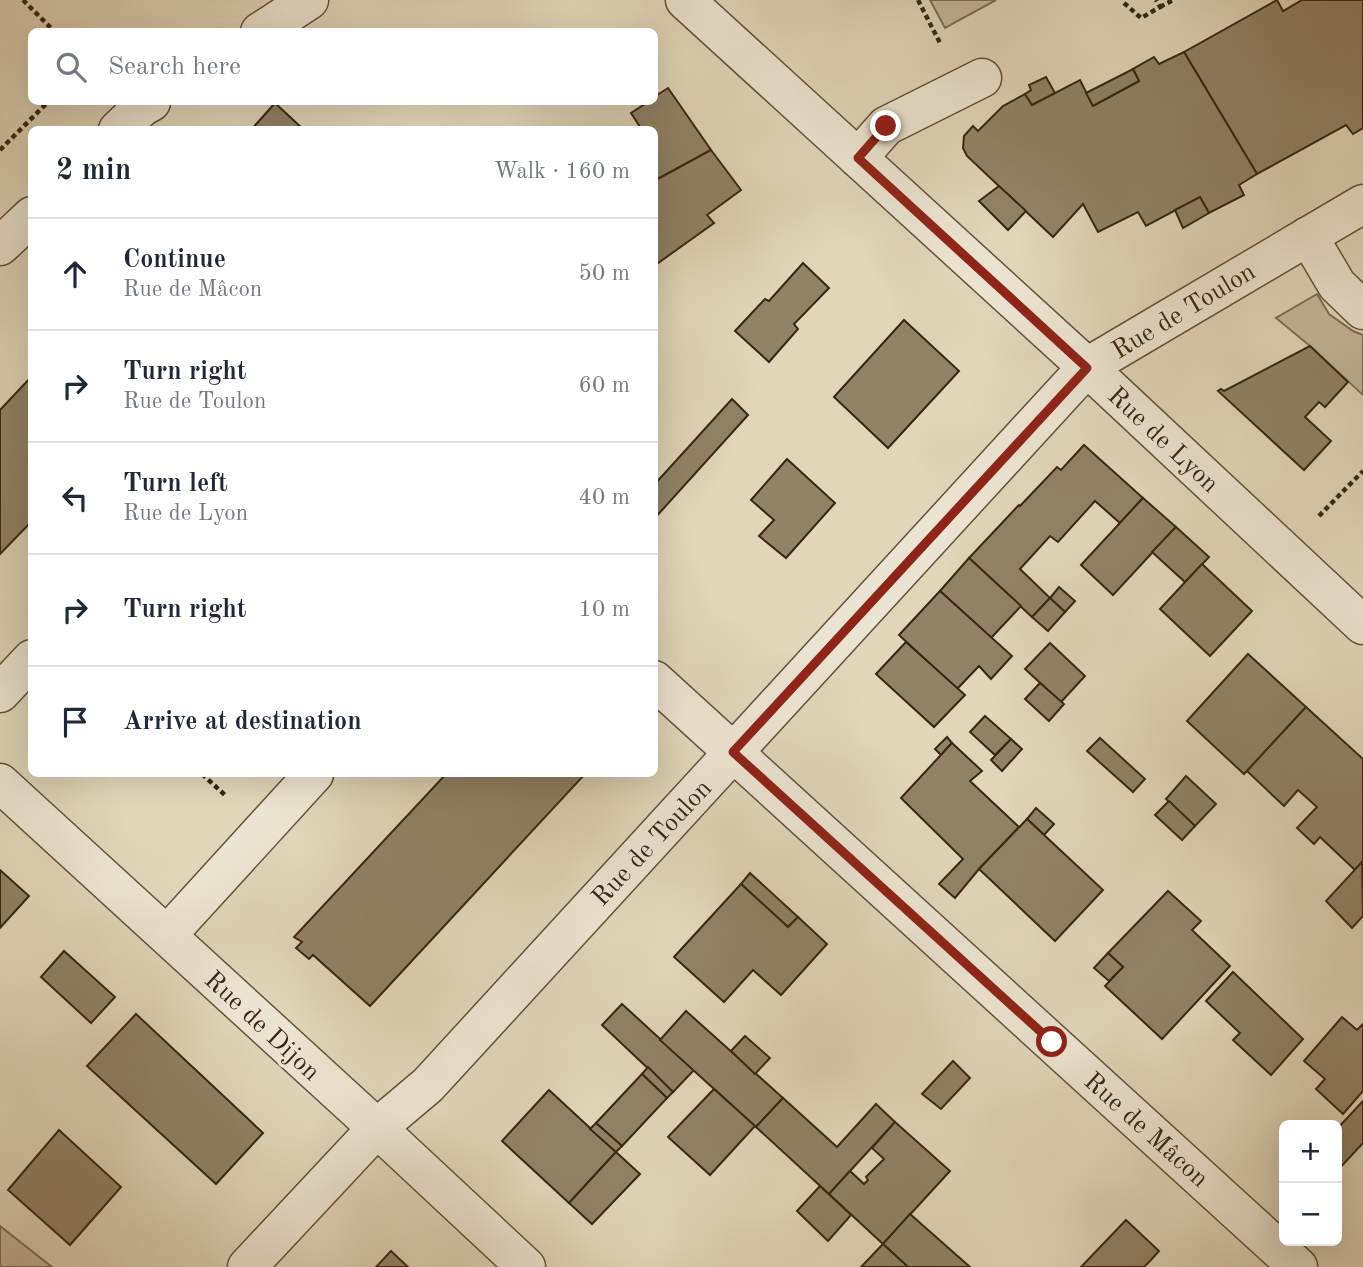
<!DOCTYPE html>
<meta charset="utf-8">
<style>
body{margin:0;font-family:"Old Standard TT",serif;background:#f6f6f7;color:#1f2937}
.controls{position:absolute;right:21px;bottom:21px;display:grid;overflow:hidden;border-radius:10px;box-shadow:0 7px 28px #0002}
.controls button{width:63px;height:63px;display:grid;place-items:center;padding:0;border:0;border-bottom:2px solid #e0e1e3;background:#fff;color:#1f2937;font:35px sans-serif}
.stop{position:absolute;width:21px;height:21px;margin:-16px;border:5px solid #8f2418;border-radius:50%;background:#fff}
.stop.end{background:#8f2418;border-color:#fff;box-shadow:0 2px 7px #0008}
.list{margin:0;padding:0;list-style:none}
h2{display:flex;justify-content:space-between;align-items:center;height:91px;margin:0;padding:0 28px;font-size:30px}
h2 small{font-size:23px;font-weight:400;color:#747a83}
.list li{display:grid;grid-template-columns:46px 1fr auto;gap:21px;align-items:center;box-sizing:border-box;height:112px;padding:0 28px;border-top:2px solid #e0e1e3}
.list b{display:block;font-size:26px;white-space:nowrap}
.list p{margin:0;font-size:23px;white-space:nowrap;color:#747a83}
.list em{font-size:23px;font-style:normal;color:#747a83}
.icon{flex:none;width:38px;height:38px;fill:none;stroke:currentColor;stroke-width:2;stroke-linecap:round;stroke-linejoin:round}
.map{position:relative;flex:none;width:1363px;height:1267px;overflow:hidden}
.search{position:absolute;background:#fff;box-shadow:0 7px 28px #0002;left:28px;top:28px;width:630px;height:77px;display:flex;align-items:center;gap:18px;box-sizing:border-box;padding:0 24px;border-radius:10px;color:#747a83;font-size:26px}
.panel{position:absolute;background:#fff;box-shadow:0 7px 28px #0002;left:28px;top:126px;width:630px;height:651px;border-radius:10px}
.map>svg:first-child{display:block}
.green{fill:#c5b89d;stroke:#806f56;stroke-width:2}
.building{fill:#918268;stroke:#3a260f;stroke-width:2}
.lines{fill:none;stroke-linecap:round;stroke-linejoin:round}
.minor-casing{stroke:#64523a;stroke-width:41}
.path{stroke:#3a260f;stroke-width:4.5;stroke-dasharray:5 3.5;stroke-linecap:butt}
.minor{stroke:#ece4d2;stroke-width:38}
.route{stroke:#8f2418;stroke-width:9}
.labels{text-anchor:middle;stroke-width:7;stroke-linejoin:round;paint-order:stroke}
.street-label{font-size:26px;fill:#3a260f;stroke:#ece4d2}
</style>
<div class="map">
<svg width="1363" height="1267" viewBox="0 0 1363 1267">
<rect width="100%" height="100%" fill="#e1d6ba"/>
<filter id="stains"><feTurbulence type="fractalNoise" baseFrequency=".00286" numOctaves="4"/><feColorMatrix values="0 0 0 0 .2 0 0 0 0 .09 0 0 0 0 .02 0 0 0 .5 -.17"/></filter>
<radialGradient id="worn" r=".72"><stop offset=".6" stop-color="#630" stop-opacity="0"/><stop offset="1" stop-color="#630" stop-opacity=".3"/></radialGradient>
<g class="green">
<path d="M930,0h66l-51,28z"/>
<path d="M1317,294l12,20 24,17 10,4v60l-53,-49 -34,-28z"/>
<path d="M0,1226l52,41h-52z"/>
</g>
<g class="building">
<path d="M1277,0l6,11 19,-11h61v128l-10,6 -7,-9 -89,49 -73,-122z"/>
<path d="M1184,52l73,122 -18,11 5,10 -35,18 -9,-16 -54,29 -8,-14 -40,20 -15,-28 -30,33 -86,-81 -4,-8 1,-12 9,-10 5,5 25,-25 22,-12 7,11 48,-25 13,26 46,-25 -6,-12 21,-12 5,7z"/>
<path d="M1133,69l6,12 -46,25 -7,-13z"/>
<path d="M1046,77l9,16 -23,12 -7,-11 6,-4 -2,-5z"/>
<path d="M668,88l43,62 -57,31v-51h-12l-11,-17 17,-11h6v-5z"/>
<path d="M275,103l29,27h-53z"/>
<path d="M711,150l30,40 -34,25 7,8 -60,43v-85z"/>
<path d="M999,186l27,25 -18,19 -29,-29z"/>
<path d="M1200,197l9,16 -26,15 -8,-18z"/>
<path d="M803,263l26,25 -35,36 4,5 -29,33 -34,-31 30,-32 4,2z"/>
<path d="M904,320l55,51 -71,77 -54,-51z"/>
<path d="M1310,346l38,36 -23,25 -6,-5 -14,15 26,24 -27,29 -86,-79 3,-2 3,2z"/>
<path d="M32,376v145l-32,33v-144z"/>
<path d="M732,399l16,16 -94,104v-34z"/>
<path d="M1084,445l59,53 -23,25 -25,-22 -37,41 -8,-6 -30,33 30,29 -18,19 -63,-59 48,-51 2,-2 1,1 37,-39 4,3z"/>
<path d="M787,459l48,44 -49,55 -27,-22 15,-16 -23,-20z"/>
<path d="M1143,498l33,29 -63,68 -32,-30z"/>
<path d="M1176,527l33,30 -24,25 -33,-30z"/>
<path d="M969,558l52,48 -30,32 -51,-47z"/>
<path d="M1202,564l50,47 -42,45 -50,-47z"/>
<path d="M1059,587l16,14 -10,11 -15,-14z"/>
<path d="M940,591l72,65 -21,23 -12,-13 -22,23 -58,-54z"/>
<path d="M1050,598l15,14 -17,19 -16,-14z"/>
<path d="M906,642l59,53 -31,32 -58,-53z"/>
<path d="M1050,643l35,33 -24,26 -36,-33z"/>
<path d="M1248,654l58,53 -62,67 -57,-53z"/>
<path d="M1040,683l24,21 -15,17 -24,-22z"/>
<path d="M1306,707l57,52v102l-8,9 -35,-33 -6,7 -17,-16 20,-21 -19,-17 -14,16 -37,-35z"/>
<path d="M985,716l26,23 -16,16 -25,-23z"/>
<path d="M947,737l5,6 -11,12 -6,-6z"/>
<path d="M1100,738l45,41 -12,13 -46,-41z"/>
<path d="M1011,739l11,10 -20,22 -11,-11z"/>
<path d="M952,743l30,28 -12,10 49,46 -40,42 -24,29 -16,-14 24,-25 -62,-61z"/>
<path d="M446,774h139l-215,232 -57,-51 -4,4 -13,-11 6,-6 -8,-5z"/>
<path d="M1186,776l30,28 -21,22 -29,-27z"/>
<path d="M1169,801l26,25 -13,14 -27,-25z"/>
<path d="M1036,808l18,16 -10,11 -17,-16z"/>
<path d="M1027,819l76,71 -48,51 -76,-72z"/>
<path d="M1362,862l1,54 -11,12 -26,-27z"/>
<path d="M0,870l29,26 -29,32z"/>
<path d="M750,873l48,44 -10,10 -47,-43z"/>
<path d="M741,884l47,43 10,-10 29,27 -46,51 -28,-25 -29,32 -50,-45z"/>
<path d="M1168,891l33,30 -9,9 38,36 -68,73 -57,-53 18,-19 -15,-14z"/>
<path d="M64,951l51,46 -24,26 -50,-46z"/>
<path d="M1108,953l15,14 -14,14 -15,-13z"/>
<path d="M1233,972l70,67 -32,36 -38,-35 7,-7 -34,-32z"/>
<path d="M622,1004l72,66 -21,22 -71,-67z"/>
<path d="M686,1011l97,87 -27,29 -96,-87z"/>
<path d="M136,1014l127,119 -47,51 -129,-118z"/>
<path d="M1342,1017l15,13 6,-6v67l-20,23 -27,-25 9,-10 -21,-18z"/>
<path d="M745,1036l25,22 -15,16 -24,-23z"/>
<path d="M953,1061l17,17 -29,31 -19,-15z"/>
<path d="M648,1067l25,25 -6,6 -25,-24z"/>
<path d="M642,1074l25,24 -45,48 -26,-23z"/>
<path d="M714,1089l41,37 -45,49 -42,-38z"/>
<path d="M549,1090l67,62 -47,51 -67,-62z"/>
<path d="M783,1098l54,49 39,-43 19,18 -66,72 -73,-67z"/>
<path d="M1363,1101v42l-26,28v-42z"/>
<path d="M895,1122l55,49 -67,73 -54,-50 21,-23 14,13 4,-4 -2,-3 18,-18 -12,-11z"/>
<path d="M596,1123l26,23 -6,6 -26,-23z"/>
<path d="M59,1130l62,57 -51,58 -62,-55z"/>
<path d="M616,1152l24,22 -48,50 -23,-21z"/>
<path d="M820,1186l31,29 -23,26 -31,-30z"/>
<path d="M910,1214l60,53h-62l-25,-23z"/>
<path d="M1126,1220l33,31 -8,9 -7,7h-63z"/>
<path d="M883,1244l25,23h-47z"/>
<path d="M391,1251l17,16h-32z"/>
</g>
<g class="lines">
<defs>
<g id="minor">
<path d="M685,0l402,367 276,258"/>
<path d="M260,32l49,-32"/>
<path d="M118,130l24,-23 9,-5"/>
<path d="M858,158l28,-32 96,-48"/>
<path d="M1308,236l29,49 26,25"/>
<path d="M0,246l32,-30"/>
<path d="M654,680l644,587"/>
<path d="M0,693l32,-34"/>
<path d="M0,783l377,345 149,139"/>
<path d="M167,935l147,-161"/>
<path d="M247,1267l130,-139 51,-43 659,-718 276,-163"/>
</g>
</defs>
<use href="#minor" class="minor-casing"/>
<g class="path">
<path d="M23,0l32,32"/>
<path d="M918,0l22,43"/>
<path d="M1124,3l17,15 19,-11 -4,-7"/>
<path d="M1160,7l13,-7"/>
<path d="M0,150l48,-48"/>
<path d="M1319,516l44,-45"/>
<path d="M202,774l24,22"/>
</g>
<use href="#minor" class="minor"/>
</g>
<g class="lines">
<path class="route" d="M886,126l-28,32 229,210 -354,384 319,290"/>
</g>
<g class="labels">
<g class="street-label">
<text transform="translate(1183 310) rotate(-31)" y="9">Rue de Toulon</text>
<text transform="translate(1164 439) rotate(43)" y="9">Rue de Lyon</text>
<text transform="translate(651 842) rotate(-47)" y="9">Rue de Toulon</text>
<text transform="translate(263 1025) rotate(43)" y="9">Rue de Dijon</text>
<text transform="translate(1147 1129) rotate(42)" y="9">Rue de Mâcon</text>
</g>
</g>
<rect width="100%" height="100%" filter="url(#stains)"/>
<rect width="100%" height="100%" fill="url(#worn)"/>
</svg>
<div class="controls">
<button>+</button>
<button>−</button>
</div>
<div class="stop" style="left:1052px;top:1042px"></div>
<div class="stop end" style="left:886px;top:126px"></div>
<div class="search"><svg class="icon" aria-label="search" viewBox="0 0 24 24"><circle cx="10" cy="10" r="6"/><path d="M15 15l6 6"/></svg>Search here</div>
<section class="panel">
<h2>2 min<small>Walk · 160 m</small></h2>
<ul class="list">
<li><svg class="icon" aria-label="ahead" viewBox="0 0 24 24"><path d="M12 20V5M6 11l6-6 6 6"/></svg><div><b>Continue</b><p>Rue de Mâcon</p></div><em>50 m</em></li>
<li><svg class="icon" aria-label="right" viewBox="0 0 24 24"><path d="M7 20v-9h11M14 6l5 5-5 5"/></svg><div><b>Turn right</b><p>Rue de Toulon</p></div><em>60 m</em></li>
<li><svg class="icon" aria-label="left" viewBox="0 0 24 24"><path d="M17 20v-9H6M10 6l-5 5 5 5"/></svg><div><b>Turn left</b><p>Rue de Lyon</p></div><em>40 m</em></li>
<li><svg class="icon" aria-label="right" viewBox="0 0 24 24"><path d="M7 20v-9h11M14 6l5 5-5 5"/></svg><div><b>Turn right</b></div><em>10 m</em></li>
<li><svg class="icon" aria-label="arrive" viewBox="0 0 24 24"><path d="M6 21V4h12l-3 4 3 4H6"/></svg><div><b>Arrive at destination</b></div></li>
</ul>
</section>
</div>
